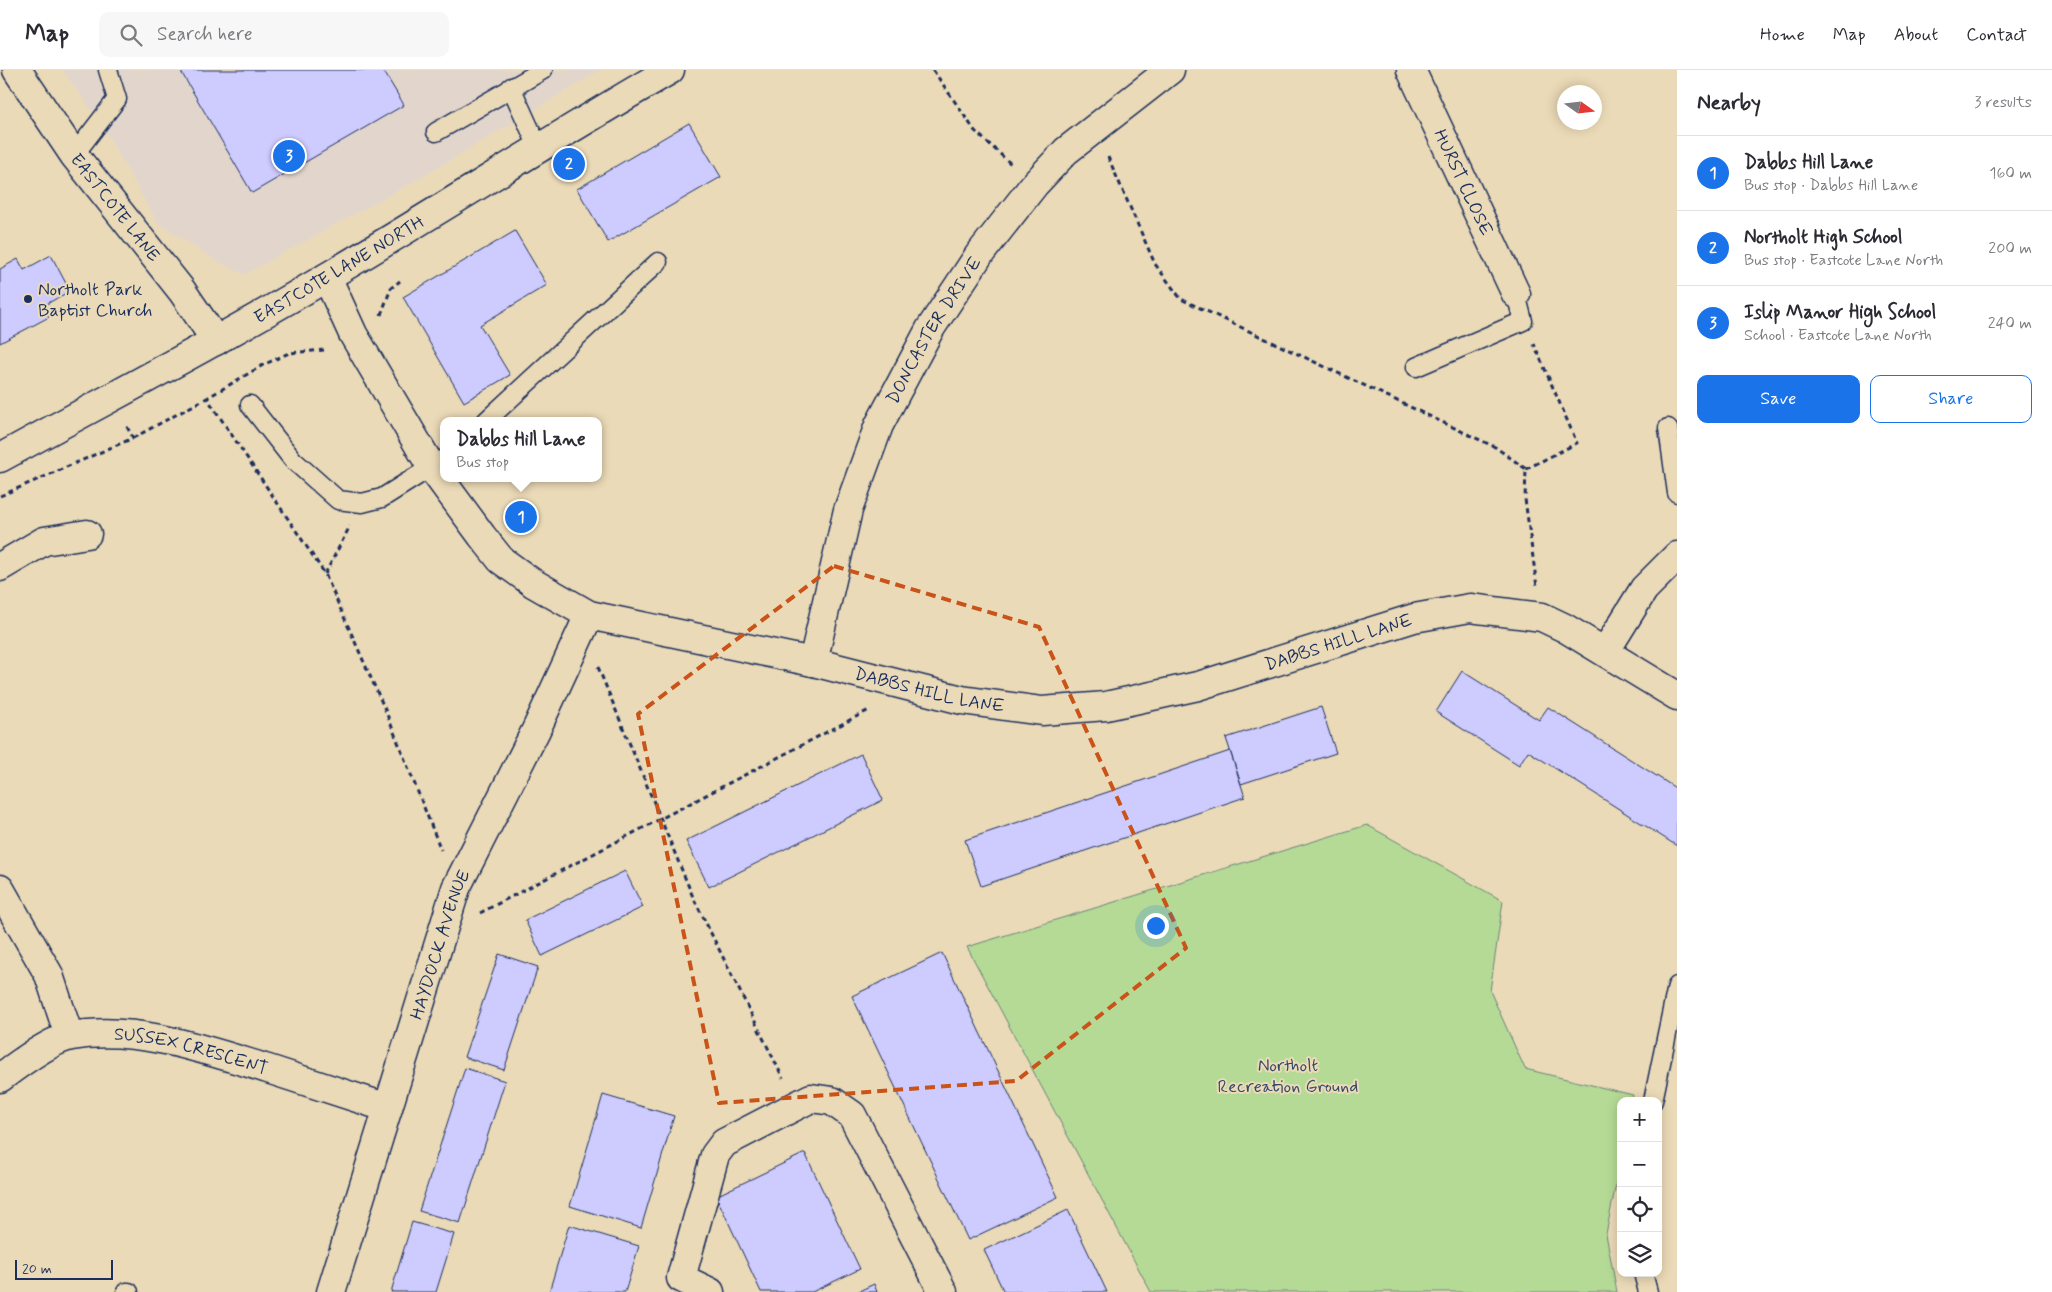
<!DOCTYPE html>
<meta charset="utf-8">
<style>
body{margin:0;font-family:Mynerve,sans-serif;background:#f7f7f7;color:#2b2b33}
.controls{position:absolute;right:15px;bottom:15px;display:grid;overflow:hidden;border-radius:10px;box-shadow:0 2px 12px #0003}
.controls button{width:45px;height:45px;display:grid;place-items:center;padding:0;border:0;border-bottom:1px solid #e1e1e2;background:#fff;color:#2b2b33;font:25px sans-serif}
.compass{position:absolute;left:1557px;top:15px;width:45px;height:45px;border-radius:50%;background:#fff;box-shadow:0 2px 12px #0003;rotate:104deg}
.scale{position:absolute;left:15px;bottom:12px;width:98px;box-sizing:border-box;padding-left:5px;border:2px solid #1b2f5e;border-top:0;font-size:14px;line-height:18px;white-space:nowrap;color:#1b2f5e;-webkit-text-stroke:4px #ebdab7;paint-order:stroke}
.you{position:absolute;left:1155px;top:855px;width:18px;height:18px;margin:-12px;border:4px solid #fff;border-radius:50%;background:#1a73e8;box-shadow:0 0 0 8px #1a73e833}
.badge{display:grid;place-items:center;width:32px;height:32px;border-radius:50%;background:#1a73e8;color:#fff;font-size:16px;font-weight:700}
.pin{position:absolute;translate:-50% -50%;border:2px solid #fff;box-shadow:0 1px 5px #0006}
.popup{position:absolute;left:440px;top:347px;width:162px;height:65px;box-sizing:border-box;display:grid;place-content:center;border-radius:10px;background:#fff;filter:drop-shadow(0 1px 4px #0005);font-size:16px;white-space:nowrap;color:#7c7c81}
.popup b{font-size:19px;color:#2b2b33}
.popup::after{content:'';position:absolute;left:50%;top:100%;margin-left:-10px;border:10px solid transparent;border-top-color:#fff}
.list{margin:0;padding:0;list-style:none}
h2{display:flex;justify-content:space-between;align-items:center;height:65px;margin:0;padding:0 20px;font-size:21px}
h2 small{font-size:16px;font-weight:400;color:#7c7c81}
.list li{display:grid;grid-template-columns:32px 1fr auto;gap:15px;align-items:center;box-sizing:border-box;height:75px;padding:0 20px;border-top:1px solid #e1e1e2}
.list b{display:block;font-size:19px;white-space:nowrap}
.list p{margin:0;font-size:16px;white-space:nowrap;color:#7c7c81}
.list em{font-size:16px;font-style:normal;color:#7c7c81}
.actions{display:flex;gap:10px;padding:15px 20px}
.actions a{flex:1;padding:11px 0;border:1px solid #1a73e8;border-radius:10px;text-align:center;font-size:18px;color:#1a73e8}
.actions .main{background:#1a73e8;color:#fff}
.icon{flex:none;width:28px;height:28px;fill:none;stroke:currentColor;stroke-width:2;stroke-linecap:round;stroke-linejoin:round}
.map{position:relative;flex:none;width:1677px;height:1222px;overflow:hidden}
header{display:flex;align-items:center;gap:30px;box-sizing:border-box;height:70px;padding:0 25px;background:#fff;border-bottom:1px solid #e1e1e2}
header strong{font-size:24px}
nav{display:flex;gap:28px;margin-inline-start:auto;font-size:18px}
.search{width:350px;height:45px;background:#f7f7f7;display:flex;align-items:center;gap:12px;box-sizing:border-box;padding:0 18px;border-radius:10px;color:#7c7c81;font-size:19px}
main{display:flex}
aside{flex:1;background:#fff}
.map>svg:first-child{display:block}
.built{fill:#e2d6cc}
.green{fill:#b5da95;stroke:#68847a}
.building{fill:#cecbfe;stroke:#1b2f5e}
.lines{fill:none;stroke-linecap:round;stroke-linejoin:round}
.service-casing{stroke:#1b2f5e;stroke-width:21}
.minor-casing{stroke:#1b2f5e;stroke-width:31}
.tertiary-casing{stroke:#1b2f5e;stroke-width:31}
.path{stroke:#1b2f5e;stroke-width:3;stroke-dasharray:5 4;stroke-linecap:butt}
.service{stroke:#ebdab7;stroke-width:18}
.minor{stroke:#ebdab7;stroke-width:28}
.tertiary{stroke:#ebdab7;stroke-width:28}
.marked{fill:none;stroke:#c95318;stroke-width:4;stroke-dasharray:10 6;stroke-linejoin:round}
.poi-dot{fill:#1b2f5e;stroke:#ebdab7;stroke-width:2}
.labels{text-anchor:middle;stroke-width:4;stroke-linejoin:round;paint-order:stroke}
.street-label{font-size:18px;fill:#1b2f5e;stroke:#ebdab7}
.poi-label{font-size:18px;fill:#1b2f5e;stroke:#ebdab7;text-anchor:start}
.park-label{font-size:18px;fill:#324966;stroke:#ebdab7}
</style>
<header>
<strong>Map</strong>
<div class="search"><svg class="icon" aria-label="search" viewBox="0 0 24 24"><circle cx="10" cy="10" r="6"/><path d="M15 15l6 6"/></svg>Search here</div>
<nav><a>Home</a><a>Map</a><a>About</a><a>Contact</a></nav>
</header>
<main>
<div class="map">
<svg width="1677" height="1222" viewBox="0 0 1677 1222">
<rect width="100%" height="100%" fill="#ebdab7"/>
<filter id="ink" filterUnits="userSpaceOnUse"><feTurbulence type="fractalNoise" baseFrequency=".02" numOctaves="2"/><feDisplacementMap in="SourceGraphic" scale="10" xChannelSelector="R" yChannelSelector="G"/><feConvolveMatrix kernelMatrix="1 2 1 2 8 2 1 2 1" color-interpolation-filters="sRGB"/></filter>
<g filter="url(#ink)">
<path class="built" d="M62,0h539l-177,106 -180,99 -31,-16 -56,-37 -57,-100z"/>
<path class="green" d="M1367,755l136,76 -13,90 35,78 108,26 -1,6h-11v58l-15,75 11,58h-466l-184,-345z"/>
<g class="building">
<path d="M180,0h203l21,35 -152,88z"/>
<path d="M689,53l32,54 -113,65 -31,-53z"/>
<path d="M515,161l32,54 -67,40 30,50 -46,27 -61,-105z"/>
<path d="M51,185l19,36 -27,15 6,11 -49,26v-74l18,-10 6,11z"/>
<path d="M1462,601l77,49 9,-13 129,82v57l-149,-95 -9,14 -83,-53z"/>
<path d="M1321,637l15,46 -95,31 -15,-46z"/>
<path d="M1230,681l15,46 -264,89 -16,-46z"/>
<path d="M861,684l22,46 -174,87 -23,-46z"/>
<path d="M625,801l18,36 -101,49 -17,-36z"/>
<path d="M942,883l116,244 -90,43 -116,-244z"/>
<path d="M499,884l39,13 -34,103 -40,-13z"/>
<path d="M465,998l40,13 -45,142 -41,-12z"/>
<path d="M603,1025l71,21 -33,112 -71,-22z"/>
<path d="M805,1083l55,116 -48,23h-51l-45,-96z"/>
<path d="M1068,1140l39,82h-103l-20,-42z"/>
<path d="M412,1152l42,12 -18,58h-45z"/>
<path d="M569,1155l70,21 -14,46h-76z"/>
<path d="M874,1214l3,8h-20z"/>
</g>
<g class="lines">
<defs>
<g id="service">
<path d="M511,17l27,60"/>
<path d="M436,62l107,-62"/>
<path d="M74,85l43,-56 -9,-29"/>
<path d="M1416,297l107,-46 -7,-27"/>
<path d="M250,335l43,55 45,40 24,3 20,-5 62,-39"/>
<path d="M486,351l172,-159"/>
<path d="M1668,358l9,65"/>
<path d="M1653,1031l24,-115"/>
<path d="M1643,1203l5,19"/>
<path d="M126,1222h3"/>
</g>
<g id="minor">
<path id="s1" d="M17,0l57,85 108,136 34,50"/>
<path id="s2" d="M1411,0l105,224"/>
<path id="s3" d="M327,207l26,57 79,134 50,68 19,24 32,23 56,32 224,47 149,38 80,11 64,-5 92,-20 216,-68 56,-10 72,9 23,11 112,68"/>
<path d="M0,497l44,-26 43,-7"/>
<path d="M1605,582l39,-63 33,-33"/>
<path id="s4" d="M813,592l35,-152 31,-85 51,-96 49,-74 55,-70 32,-34 104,-81"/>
<path d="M0,819l49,86 20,61"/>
<path id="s5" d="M0,1008c16,-12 52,-39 72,-42 65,-11 134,14 196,33 40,13 80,26 120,39"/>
<path id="s6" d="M331,1222l125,-404 80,-158 53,-115"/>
<path d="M710,1222l-29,-14 34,-123 9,-12 87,-45 21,3 20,14 91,177"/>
</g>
<g id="tertiary">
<path id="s7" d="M0,388c109,-60 220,-117 327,-181 115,-68 227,-140 343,-207"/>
</g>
</defs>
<use href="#service" class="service-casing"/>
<use href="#minor" class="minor-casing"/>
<use href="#tertiary" class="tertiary-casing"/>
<g class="path">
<path d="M933,0l42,61 36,33"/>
<path d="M1108,87l47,107 26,35 314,148 31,22 -1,30 12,88"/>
<path d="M381,245l10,-27 9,-7"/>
<path d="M324,280l-35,3 -26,12 -56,33 118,176 61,138 55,138"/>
<path d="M133,368l74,-40"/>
<path d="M1526,399l51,-26 -43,-99"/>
<path d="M0,426l133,-58 -7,-13"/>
<path d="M325,504l25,-48"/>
<path d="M598,597l95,230 90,181"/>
<path d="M480,843l391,-204"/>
</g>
<use href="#service" class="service"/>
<use href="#minor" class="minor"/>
<use href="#tertiary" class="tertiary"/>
</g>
</g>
<path class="marked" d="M834,496l205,61 147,321 -170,133 -297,22 -81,-389z"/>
<circle class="poi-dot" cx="28" cy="229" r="5"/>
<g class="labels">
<g class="street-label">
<text dy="6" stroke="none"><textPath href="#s2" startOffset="124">HURST CLOSE</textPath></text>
<text dy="6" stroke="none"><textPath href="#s1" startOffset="169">EASTCOTE LANE</textPath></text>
<text dy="6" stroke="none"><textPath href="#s7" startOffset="388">EASTCOTE LANE NORTH</textPath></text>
<text dy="6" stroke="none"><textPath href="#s4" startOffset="356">DONCASTER DRIVE</textPath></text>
<text dy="6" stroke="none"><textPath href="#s3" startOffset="1206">DABBS HILL LANE</textPath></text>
<text dy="6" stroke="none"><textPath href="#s3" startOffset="786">DABBS HILL LANE</textPath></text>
<text dy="6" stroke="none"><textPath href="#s6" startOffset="364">HAYDOCK AVENUE</textPath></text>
<text dy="6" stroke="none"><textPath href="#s5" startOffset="205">SUSSEX CRESCENT</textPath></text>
</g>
<g class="poi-label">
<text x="38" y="225">Northolt Park<tspan x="38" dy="21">Baptist Church</tspan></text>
</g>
<g class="park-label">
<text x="1288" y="1001">Northolt<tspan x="1288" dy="21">Recreation Ground</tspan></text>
</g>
</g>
</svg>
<div class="controls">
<button>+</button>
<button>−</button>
<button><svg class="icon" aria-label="locate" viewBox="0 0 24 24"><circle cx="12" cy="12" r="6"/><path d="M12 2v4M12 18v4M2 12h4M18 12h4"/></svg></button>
<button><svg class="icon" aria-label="layers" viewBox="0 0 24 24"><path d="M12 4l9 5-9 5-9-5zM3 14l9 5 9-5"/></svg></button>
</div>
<svg class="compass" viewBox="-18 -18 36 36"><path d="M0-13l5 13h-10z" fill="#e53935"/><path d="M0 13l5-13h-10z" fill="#7c7c81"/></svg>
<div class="scale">20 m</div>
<div class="you"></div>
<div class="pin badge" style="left:521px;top:447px">1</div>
<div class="popup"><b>Dabbs Hill Lane</b>Bus stop</div>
<div class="pin badge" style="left:569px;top:94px">2</div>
<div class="pin badge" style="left:289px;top:86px">3</div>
</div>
<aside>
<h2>Nearby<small>3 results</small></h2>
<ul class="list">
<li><span class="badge">1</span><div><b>Dabbs Hill Lane</b><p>Bus stop · Dabbs Hill Lane</p></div><em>160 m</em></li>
<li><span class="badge">2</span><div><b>Northolt High School</b><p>Bus stop · Eastcote Lane North</p></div><em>200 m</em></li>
<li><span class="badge">3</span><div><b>Islip Manor High School</b><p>School · Eastcote Lane North</p></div><em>240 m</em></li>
</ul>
<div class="actions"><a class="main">Save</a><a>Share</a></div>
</aside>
</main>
